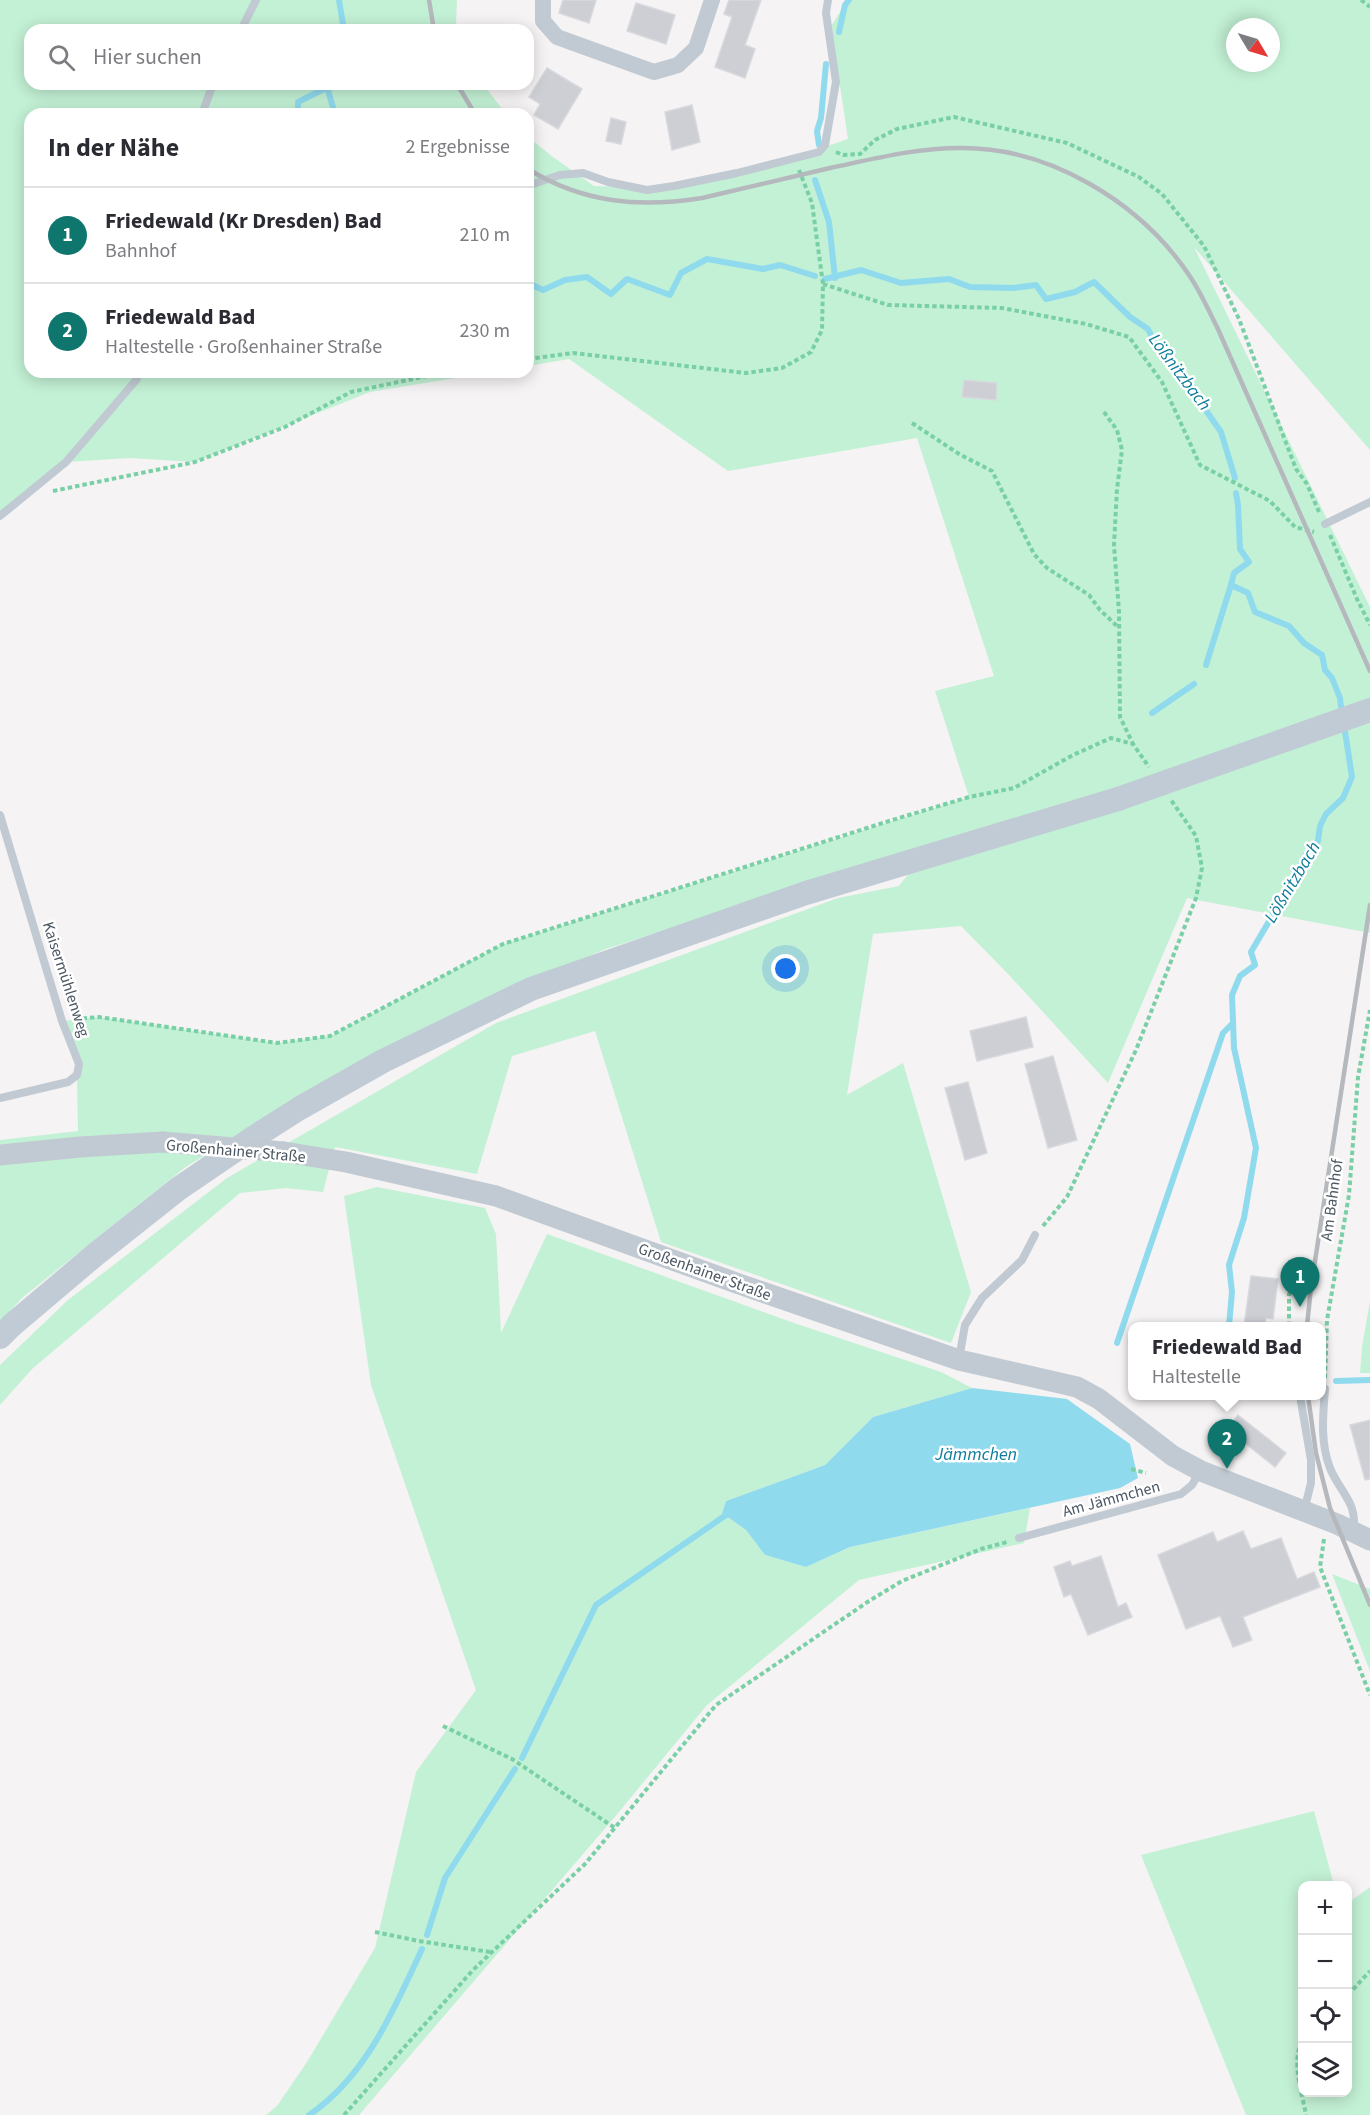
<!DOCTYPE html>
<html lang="de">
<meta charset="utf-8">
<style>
body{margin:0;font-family:"Source Sans 3",sans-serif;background:#f7f7f7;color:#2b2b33}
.controls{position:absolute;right:18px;bottom:18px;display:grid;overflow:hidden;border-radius:12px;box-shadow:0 3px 15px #0003}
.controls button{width:54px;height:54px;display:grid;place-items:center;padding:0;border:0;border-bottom:2px solid #e1e1e2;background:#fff;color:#2b2b33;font:30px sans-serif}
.compass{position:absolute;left:1226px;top:18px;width:54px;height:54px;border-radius:50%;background:#fff;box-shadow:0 3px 15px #0003;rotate:128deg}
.you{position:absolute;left:786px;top:969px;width:21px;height:21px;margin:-15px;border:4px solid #fff;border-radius:50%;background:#1a73e8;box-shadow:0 0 0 9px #1a73e833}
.badge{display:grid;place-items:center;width:39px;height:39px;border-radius:50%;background:#0f766e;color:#fff;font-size:20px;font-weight:700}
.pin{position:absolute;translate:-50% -50px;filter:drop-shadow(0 2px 3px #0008)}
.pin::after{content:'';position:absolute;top:32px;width:21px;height:18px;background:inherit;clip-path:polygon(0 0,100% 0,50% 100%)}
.popup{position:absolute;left:1128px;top:1322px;width:198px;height:78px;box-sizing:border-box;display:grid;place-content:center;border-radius:12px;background:#fff;filter:drop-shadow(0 2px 4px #0005);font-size:20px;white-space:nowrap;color:#7c7c81}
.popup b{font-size:22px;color:#2b2b33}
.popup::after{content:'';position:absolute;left:50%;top:100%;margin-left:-12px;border:12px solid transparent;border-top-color:#fff}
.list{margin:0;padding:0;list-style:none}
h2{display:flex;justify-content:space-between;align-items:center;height:78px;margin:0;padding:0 24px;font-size:26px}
h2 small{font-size:20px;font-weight:400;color:#7c7c81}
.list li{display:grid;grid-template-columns:39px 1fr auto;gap:18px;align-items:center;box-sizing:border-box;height:96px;padding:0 24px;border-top:2px solid #e1e1e2}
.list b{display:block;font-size:22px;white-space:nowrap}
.list p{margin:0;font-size:20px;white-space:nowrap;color:#7c7c81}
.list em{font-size:20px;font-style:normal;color:#7c7c81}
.icon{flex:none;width:33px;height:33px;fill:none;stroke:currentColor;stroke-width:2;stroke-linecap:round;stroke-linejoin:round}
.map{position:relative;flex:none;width:1370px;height:2115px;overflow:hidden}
.search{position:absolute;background:#fff;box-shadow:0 3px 15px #0003;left:24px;top:24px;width:510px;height:66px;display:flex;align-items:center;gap:15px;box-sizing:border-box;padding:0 21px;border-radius:18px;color:#7c7c81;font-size:22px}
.panel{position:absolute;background:#fff;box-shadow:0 3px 15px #0003;left:24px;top:108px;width:510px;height:270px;border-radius:18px}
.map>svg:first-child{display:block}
.green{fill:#c3f1d5;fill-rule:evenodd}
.water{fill:#90daee}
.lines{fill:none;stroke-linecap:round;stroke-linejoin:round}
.stream{stroke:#90daee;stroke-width:6}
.building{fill:#cdcfd5;stroke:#d7d9de;stroke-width:1.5}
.path{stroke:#7ad0a6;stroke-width:4;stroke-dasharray:4.5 3;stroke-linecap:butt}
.service{stroke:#c1cad2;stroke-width:8}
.minor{stroke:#c1cad2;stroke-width:16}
.tertiary{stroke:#c1cad2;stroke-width:21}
.secondary{stroke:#c1cbd6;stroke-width:24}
.rail{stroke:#b5b8bd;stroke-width:4.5}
.tertiary-bridge{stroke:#c1cad2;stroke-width:21}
.secondary-bridge{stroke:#c1cbd6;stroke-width:24}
.labels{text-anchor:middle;stroke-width:5;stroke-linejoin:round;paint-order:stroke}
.street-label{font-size:16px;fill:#4a5661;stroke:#fff}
.water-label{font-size:18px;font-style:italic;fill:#0c7c9b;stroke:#fff}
</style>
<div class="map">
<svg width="1370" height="2115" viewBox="0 0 1370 2115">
<rect width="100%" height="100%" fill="#f5f3f3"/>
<g class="green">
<path d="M0,0h457l-1,26 2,4h-428v54h453l23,30h-476v258h462l-122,20 -175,70 -65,-4 -64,4 -66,54z"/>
<path d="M848,0h522v450l-176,-203 176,360v326l-183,-35 -79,185 -98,-107 -49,-50 -88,8 -26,161 56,-32 68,229 -20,51 -290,-101 -66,-211 -83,25 -35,118 -142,-27 -12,45 -37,-4 -46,5 -208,176 -32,36v-40l68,-65 159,-122 269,-155 342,-125 61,-12 33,-42 -329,106 -217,99 -199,117 -165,132 -22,24v-182l78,-9 -1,-56 2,-11 -17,-43 37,-4 178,26 53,-7 173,-92 466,-147 -34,-106 59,-15 -77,-238 -189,33 -159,-112 -41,7v-229l25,20 41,29 65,2 130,-29 59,-20 -17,-113zM1235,27h36v36h-36z"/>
<path d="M377,1187l108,21 11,26 5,99 46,-99 247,89 147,49 31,16 -99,29 -48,48 -99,36 -4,12 24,17 19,25 41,12 44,-20 180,-39 -6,35 -165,37 -152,125 -93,113 -255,297h-93l11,-9 30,-44 68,-114 41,-176 60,-82 -105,-305 -27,-189z"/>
<path d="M1370,1301v72h-10l2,-26z"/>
<path d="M1332,1574l38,15v82z"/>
<path d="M1314,1811l20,74 -32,1v206h46v-189l22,-16v228h-124l-105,-260z"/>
</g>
<path class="water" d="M972,1388l95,11 63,45 8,34 -18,10 -270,59 -44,20 -41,-12 -19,-25 -24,-17 4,-12 99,-36 48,-48z"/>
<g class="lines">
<g class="stream">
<path d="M339,0l5,30"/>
<path d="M839,32l6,-27 4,-5"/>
<path d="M327,87l8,27"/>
<path d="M298,114v-12l36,-18"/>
<path d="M819,145l-2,-14 4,-13 5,-54"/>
<path d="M815,180l14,42 6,56"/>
<path d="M825,279l36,-9 40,13 48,-4 21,8 43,1 23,-3 10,14 29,-7 19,-10 36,35 18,12 11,22 8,4 38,47 2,10 14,20 14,46"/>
<path d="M528,283l15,7 22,-10 22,-3 24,17 16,-15 43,16 11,-22 26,-14 56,10 17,-4 35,11"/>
<path d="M1236,493l2,12 2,44 9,13 -15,11 -3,12 17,8 7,19 34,14 15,17 18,12 3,15 7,8 8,20 2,17"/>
<path d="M1206,665l25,-80"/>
<path d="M1152,713l42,-29"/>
<path d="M1229,1326l3,-34 -3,-27 15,-47 12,-70 -22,-100 -2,-53 8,-19 15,-11 -4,-13 47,-80 6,-15 14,-16 2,-15 6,-12 17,-16 9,-21 -8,-52"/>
<path d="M1117,1343l106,-310 10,-10"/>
<path d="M1336,1381l34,-1"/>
<path d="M522,1758l74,-153 130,-90 8,-1"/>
<path d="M427,1935l18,-57 70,-109"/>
<path d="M309,2115c57,-38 85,-106 113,-166"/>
</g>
</g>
<g class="building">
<path d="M563,0h33l-7,23 -30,-10z"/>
<path d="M729,0h32l-16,45 10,4 -10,29 -30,-11 17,-50 -8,-3z"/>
<path d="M636,3l39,12 -9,29 -39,-13z"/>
<path d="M547,68l35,21 -24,40 -24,-14 6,-11 -11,-7z"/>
<path d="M692,105l8,37 -28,8 -7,-38z"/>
<path d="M611,118l15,4 -5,22 -15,-3z"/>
<path d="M964,380l33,3 -1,17 -34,-3z"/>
<path d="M1026,1017l7,30 -56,14 -7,-30z"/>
<path d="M1053,1056l24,84 -29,8 -23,-84z"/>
<path d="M968,1082l19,71 -22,7 -20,-72z"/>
<path d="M1251,1276l27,3 -5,40 -7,-1 -1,8h-21z"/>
<path d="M1238,1415l48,38 -11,14 -48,-38z"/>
<path d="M1370,1420v59l-5,1 -15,-55z"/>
<path d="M1243,1531l8,18 30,-11 16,41 17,-7 6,15 -77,30 9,23 -19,7 -13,-31 -34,13 -28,-74 55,-23 4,10z"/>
<path d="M1101,1556l17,51 8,-4 6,14 -44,18 -17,-41 -7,3 -10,-30 16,-6 2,5z"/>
</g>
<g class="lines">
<g class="path">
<path d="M1361,0l9,7"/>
<path d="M836,152l7,3 17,-1 15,-14 22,-11 57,-12 113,26 72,34 23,17 42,52 35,73 57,150 11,15 12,28"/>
<path d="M823,284l65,21 114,3 84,16 43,13 33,45 38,83 70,36 25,26 19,5"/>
<path d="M528,359l45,-6 173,20 36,-5 29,-16 11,-22 1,-46 -11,-81 -13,-33"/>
<path d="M1104,412l13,18 5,20 -5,39 -3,56 5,67 1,105 13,27"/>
<path d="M912,423l47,31 33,17 42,83 13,14 42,27 11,15 18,17"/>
<path d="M53,491l142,-29 90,-35 66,-35 95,-20"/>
<path d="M1330,535l27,64 13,26"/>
<path d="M75,1019l24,-2 178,26 53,-7 173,-92 386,-123 80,-24 45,-9 59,-33 38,-17 22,6 16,23"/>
<path d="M1043,1226l24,-29 69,-147 60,-152 6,-30 -6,-32 -25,-36"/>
<path d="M1289,1326v-32l15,-1"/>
<path d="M1325,1378l2,-58 22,-125 9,-118 12,-67"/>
<path d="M1131,1469l15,4"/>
<path d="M1324,1539l-4,28 50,128"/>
<path d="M443,1726l69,33 103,69"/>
<path d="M375,1932l44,9 71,11"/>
<path d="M1348,1995l22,-24"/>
<path d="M1302,2041c-11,21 0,51 4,74"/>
<path d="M344,2115l129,-145 112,-106 131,-159 153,-104 33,-20 79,-32 26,-7"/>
</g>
<g class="service">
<path d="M241,30l15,-30"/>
<path d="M202,114l11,-30"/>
<path d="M530,185l30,-10 23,-2 25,9 39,8 27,-4 63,-13 82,-21 6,-7 11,-63 -10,-69 2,-13"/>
<path d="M0,516l66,-54 71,-83 1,-7"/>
<path d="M1325,524l45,-22"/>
<path d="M0,815l62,206 17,43 -2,11 -9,7 -68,16"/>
<path d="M959,1359l6,-34 17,-27 40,-38 13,-25"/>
<path d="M1325,1389c-2,27 -5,53 5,79 9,23 29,36 23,63"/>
<path d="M1300,1396l11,64v23l-7,28"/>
<path d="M1019,1538l162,-44 11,-9 8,-14"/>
</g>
<path class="minor" d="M543,0v21l14,16 97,35 24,-7 18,-17 16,-48"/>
<g class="tertiary">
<path d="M284,1152l62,10 150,34 243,88 220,76 118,27 22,12 74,57 28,15 136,53 33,16"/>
<path d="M0,1155l80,-8 83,-5"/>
</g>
<path class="secondary" d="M0,1337l12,-12 84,-71 82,-65 78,-53 44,-28 83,-47 148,-72 275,-96 312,-94"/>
<g class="rail">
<path d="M429,0l5,30"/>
<path d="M457,84l18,30"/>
<path d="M528,169c55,34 111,39 174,29 42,-10 85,-20 128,-30 43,-9 85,-20 130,-20 89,-1 180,54 229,127 11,16 19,34 28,52l153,344"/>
<path d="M1307,1326l4,-39 59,-382"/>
<path d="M1308,1396l8,57 14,55 40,97"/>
</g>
<path class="tertiary-bridge" d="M163,1142l121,10"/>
<path class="secondary-bridge" d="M1118,799l252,-89"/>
</g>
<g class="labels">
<g class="street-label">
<text transform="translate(67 979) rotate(72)" y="6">Kaisermühlenweg</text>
<text transform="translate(236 1150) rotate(5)" y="6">Großenhainer Straße</text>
<text transform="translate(1331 1200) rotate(-82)" y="6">Am Bahnhof</text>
<text transform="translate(705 1271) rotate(20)" y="6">Großenhainer Straße</text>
<text transform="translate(1111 1498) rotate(-15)" y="6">Am Jämmchen</text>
</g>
<g class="water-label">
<text transform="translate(1180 372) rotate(53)" y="6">Lößnitzbach</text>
<text transform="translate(1292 882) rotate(-59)" y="6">Lößnitzbach</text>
<text x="976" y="1460">Jämmchen</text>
</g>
</g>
</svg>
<div class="controls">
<button>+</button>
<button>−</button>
<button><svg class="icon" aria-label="locate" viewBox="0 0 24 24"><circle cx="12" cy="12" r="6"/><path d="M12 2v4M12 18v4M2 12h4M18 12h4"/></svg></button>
<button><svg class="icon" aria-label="layers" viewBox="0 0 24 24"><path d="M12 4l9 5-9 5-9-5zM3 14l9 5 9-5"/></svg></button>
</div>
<svg class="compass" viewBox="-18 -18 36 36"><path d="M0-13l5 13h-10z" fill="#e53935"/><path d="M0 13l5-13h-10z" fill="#7c7c81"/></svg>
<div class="you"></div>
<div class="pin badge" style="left:1300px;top:1307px">1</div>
<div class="pin badge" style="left:1227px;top:1469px">2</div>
<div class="popup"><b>Friedewald Bad</b>Haltestelle</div>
<div class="search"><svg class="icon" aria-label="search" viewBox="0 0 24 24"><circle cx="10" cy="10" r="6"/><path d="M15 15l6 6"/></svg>Hier suchen</div>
<section class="panel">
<h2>In der Nähe<small>2 Ergebnisse</small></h2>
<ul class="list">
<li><span class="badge">1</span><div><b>Friedewald (Kr Dresden) Bad</b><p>Bahnhof</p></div><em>210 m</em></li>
<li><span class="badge">2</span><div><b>Friedewald Bad</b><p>Haltestelle · Großenhainer Straße</p></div><em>230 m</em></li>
</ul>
</section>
</div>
